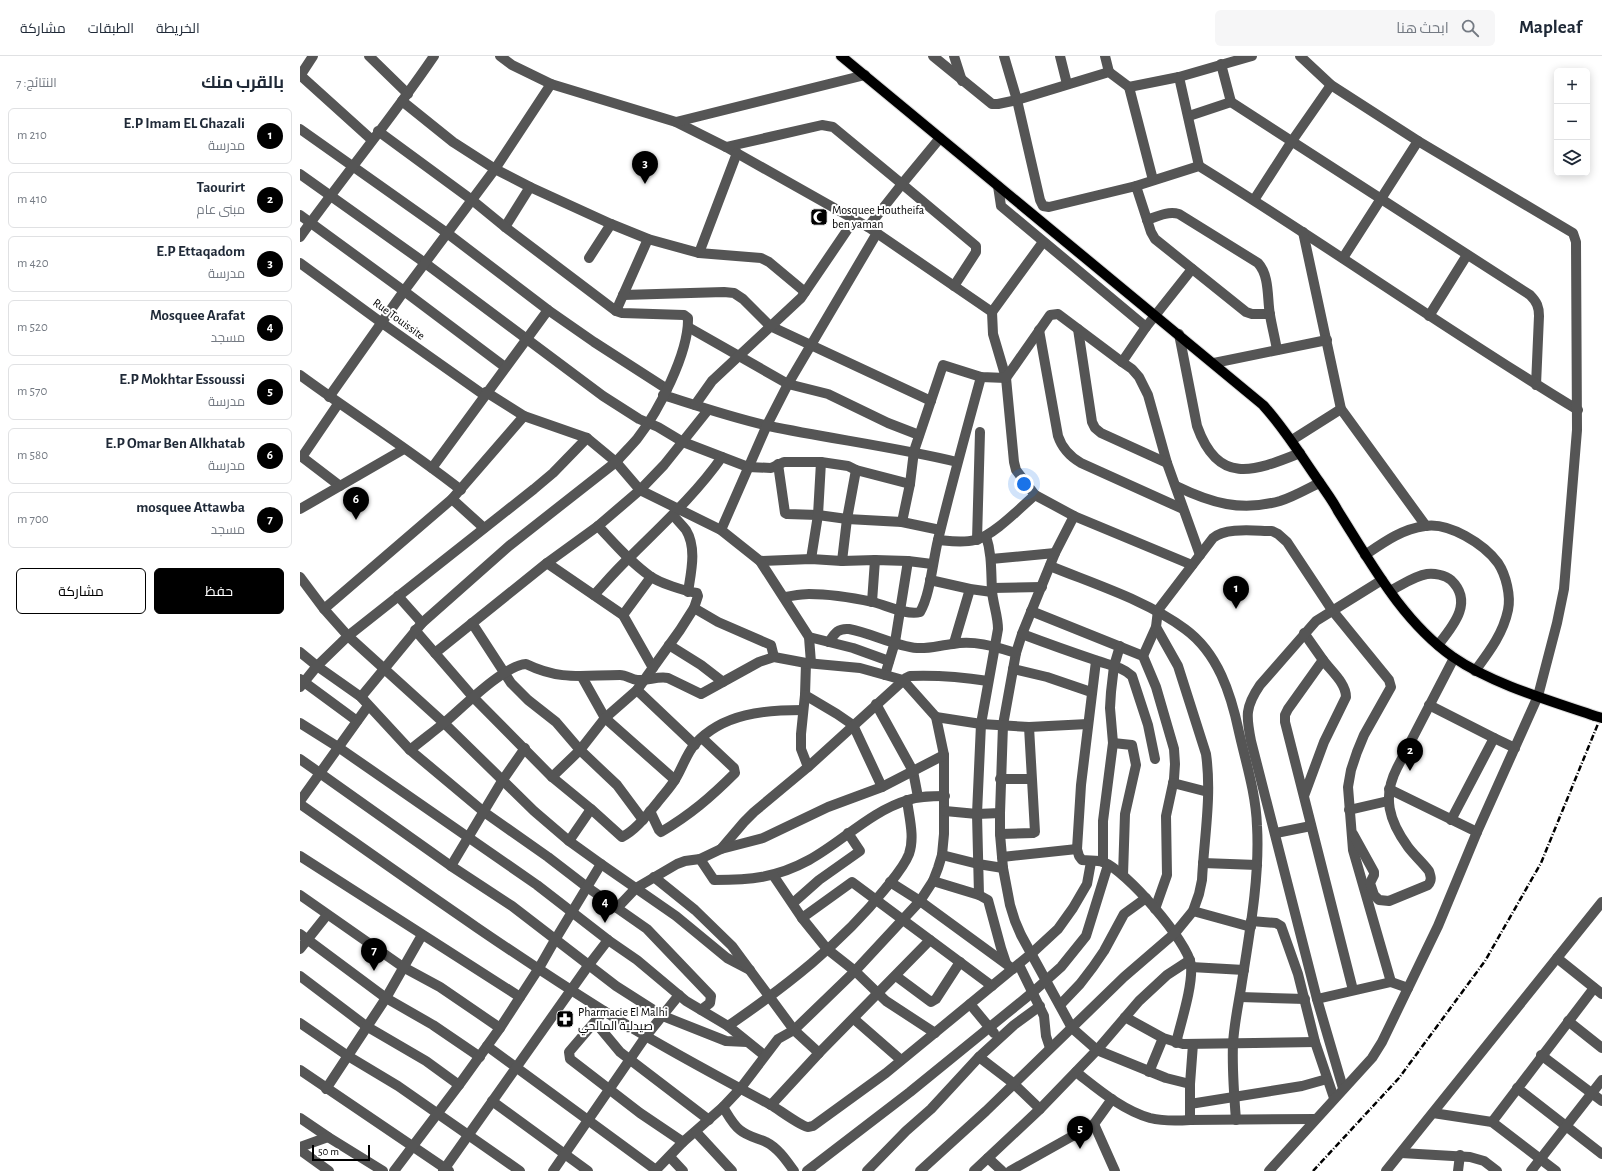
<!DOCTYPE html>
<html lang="ar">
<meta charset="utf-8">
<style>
body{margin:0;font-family:"Alegreya Sans",Cairo,sans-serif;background:#f6f6f7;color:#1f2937;direction:rtl}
.controls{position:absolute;right:12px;top:12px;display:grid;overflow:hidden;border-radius:6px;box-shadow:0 2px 10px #0003}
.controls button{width:36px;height:36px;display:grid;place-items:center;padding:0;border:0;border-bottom:1px solid #e0e1e3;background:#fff;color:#1f2937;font:20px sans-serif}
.scale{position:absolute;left:12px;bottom:10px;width:58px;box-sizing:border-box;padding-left:4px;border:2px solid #000;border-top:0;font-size:11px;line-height:14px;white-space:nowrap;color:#000;-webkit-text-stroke:3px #fff;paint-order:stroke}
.you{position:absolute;left:724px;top:428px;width:14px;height:14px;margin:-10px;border:3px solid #fff;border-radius:50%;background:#1a73e8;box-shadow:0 0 0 6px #1a73e833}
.badge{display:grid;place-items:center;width:26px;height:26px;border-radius:50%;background:#000;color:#fff;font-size:13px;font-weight:700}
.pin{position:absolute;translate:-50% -33px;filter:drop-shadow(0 1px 2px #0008)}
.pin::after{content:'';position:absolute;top:21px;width:14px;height:12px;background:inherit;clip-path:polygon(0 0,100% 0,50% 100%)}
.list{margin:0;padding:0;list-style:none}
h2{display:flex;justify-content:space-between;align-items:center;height:52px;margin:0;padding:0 16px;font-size:17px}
h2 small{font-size:13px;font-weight:400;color:#747a83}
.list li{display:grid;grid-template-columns:26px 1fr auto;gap:12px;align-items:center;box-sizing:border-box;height:56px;margin:0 8px 8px;padding:0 8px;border:1px solid #e0e1e3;border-radius:6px}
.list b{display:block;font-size:15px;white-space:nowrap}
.list p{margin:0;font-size:13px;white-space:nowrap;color:#747a83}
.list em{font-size:13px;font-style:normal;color:#747a83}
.actions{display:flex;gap:8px;padding:12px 16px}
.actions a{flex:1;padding:9px 0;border:1px solid #000;border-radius:6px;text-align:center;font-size:14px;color:#000}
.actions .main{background:#000;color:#fff}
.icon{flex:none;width:22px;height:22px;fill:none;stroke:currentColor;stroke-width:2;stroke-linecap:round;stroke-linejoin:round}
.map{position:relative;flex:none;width:1302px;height:1115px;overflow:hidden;direction:ltr}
header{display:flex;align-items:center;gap:24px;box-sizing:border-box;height:56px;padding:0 20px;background:#fff;border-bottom:1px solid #e0e1e3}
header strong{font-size:19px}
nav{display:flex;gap:22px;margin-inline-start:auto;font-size:14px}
.search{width:280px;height:36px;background:#f6f6f7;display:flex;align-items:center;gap:10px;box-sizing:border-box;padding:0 14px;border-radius:6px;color:#747a83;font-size:15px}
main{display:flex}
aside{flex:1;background:#fff}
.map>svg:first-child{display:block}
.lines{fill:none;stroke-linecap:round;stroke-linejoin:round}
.major-casing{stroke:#dbdbdb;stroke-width:12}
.minor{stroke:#555;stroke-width:10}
.major{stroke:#000;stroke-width:10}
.rail{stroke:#000;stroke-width:2.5;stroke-dasharray:6 2 1 2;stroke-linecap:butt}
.major-bridge-casing{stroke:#dbdbdb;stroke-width:12;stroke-linecap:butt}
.major-bridge{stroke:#000;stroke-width:10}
.labels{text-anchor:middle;stroke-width:4;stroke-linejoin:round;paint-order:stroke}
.poi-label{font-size:12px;fill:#000;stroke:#fff;text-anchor:start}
.street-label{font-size:12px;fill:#000;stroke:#fff}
</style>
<header>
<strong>Mapleaf</strong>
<div class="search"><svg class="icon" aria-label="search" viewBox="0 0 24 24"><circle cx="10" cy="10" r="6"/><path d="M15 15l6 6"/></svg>ابحث هنا</div>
<nav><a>الخريطة</a><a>الطبقات</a><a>مشاركة</a></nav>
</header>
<main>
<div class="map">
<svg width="1302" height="1115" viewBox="0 0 1302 1115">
<rect width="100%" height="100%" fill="#fff"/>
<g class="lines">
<defs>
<path id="major" d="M541,0l422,349c22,24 38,51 57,78 6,9 13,18 18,28 33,52 64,110 115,146 39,27 98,44 142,59"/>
</defs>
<use href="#major" class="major-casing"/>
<g class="minor">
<path d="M69,0l39,38"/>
<path d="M200,0l12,9 39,19 125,38 50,25 142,80 124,85 1,22 13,44 8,84 2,8 19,25 39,21 118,49"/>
<path d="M633,0l59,48h6l19,-4 92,-28 20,15"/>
<path d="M654,0l8,25"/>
<path d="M704,0l13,44 23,100 3,6 6,1 87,-21 15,46 4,7 91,73 6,2h18"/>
<path d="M760,0l7,28"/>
<path d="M805,0l4,16"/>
<path d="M921,8l10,38"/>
<path d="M0,19l72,65"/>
<path d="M0,20l13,-20"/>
<path d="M879,21l20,89"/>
<path d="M102,45l51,41 42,27 35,18 81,37 37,15 51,14 62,5 8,4 36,30"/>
<path d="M889,60l42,-14 299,193c7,7 9,12 9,21l-3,69"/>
<path d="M376,66l189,-47"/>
<path d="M0,73l147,104 101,77 46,32 73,47"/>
<path d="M640,82l-38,46 74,62v6l-22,34"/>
<path d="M426,91l96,-22 11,2 69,57 -34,43"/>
<path d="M0,118l125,89 178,133 36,23 19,8 25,15 65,25 23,1 13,-6h37l27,4 8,4 54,14"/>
<path d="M853,124l-24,-93 50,-10 73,-21"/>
<path d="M698,130l3,20 6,5 139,116"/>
<path d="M836,130l63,-20c128,79 250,166 379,244"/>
<path d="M954,144l38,-59 39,-56"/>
<path d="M0,159l104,76 101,76"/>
<path d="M847,164c11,-4 21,-9 32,-6l79,49c12,13 9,36 12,52 2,12 5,23 7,35"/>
<path d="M205,171l25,-40"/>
<path d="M1003,176l38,177 85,117"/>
<path d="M0,181c44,-61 92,-119 134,-181"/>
<path d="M399,197l38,-100"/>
<path d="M289,202l22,-34"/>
<path d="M1043,202l75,-117"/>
<path d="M0,207l82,60 102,72"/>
<path d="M892,213l-46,58 -24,35 10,7 7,8 9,18 19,68 33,92"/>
<path d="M323,239l101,-3 10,1 9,6 27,27 161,75"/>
<path d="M316,255l32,-72"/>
<path d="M692,256l51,-70"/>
<path d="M1129,260l38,-61"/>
<path d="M388,271l100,57 40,10 60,29 31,12"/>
<path d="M778,273l14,93 3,6 6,5 66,30"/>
<path d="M739,274l19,106c4,12 11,20 23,27l102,46"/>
<path d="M879,278l18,92c21,59 56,46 103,27"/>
<path d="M914,307l113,-23"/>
<path d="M0,319c53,39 109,74 161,115"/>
<path d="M186,336l38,24 63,22"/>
<path d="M363,339c35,11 70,23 106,31 62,13 126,21 188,36"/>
<path d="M29,341l75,-106 91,-122 56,-85"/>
<path d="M38,348l-36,53 38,29"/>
<path d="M395,349l17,-24 89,-83 53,-78"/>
<path d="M992,384l49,-31"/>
<path d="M478,408l7,49 2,1 31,1 29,4 55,3 38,8"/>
<path d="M132,412l116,-158"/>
<path d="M876,430c35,17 65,26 104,15 13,-4 27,-12 39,-18"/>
<path d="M152,443l32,29"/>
<path d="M0,453l104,-60"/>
<path d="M373,459c4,5 9,10 13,15 11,18 5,42 2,62"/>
<path d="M774,460l-19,37 -33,81 -6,19 -13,72 -3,88v21l3,34 7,37 5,16 6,14 51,93 25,22 69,28 24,6"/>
<path d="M602,466l8,-38 4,-33 29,-86 38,12 25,1 44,-63 8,-1 64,48"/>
<path d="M421,474l46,-105 21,-41 89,-151"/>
<path d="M638,484c12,1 25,3 37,0 17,-3 46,-33 60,-45"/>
<path d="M677,484l3,-108"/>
<path d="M1065,499c19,-13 37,-26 60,-29 24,-4 59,18 73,37 8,12 13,33 10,47 -5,24 -19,42 -33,61"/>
<path d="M511,503l7,-44 3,-53"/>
<path d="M691,503l64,-6"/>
<path d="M460,505l51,-2 31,2 33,-1 33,1 24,3"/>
<path d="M542,505l5,-42 9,-49"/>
<path d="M247,507l76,52 30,53"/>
<path d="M750,510c44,18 98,35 135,63 33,24 46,65 54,103 7,31 17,62 18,94 3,52 -8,110 -16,162 -3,18 -7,37 -8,56 -1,25 1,51 3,76"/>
<path d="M0,521l24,32 24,27 96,87 90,88 35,30 32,23 75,52 51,42 23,12"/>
<path d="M630,524l40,9 22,3"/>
<path d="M692,532l50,-1"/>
<path d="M1090,535c12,-6 24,-15 37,-17 7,-1 18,1 24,6 23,22 2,46 -13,65"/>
<path d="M294,539c12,-13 23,-26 36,-38 32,-32 66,-63 92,-100"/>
<path d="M98,540l24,27"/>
<path d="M484,541c8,-1 17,-3 25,-3 19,0 45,4 64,8 12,3 35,14 47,10 10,-16 13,-52 18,-72 13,-54 28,-108 43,-163"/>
<path d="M572,546l3,-42"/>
<path d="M394,552l24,14 53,23 3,12"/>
<path d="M24,553l128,-110 72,-83"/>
<path d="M731,555l112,45 13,31 18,62 1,15 -1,15 -8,37 1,59 -12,34"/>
<path d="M323,559l28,-38"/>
<path d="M172,567l39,60 17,17 28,22 24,28 37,35 26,35"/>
<path d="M115,574l58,67 79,80 39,32 31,28c14,-7 25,-22 35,-34 6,-8 14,-16 19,-25 6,-10 11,-25 19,-34 28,-31 70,-34 108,-34"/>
<path d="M1004,577l19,27"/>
<path d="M722,578c24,9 49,18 73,26 13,5 26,6 37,16l16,49 7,34"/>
<path d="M509,581l44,11 36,13"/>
<path d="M529,586c6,-9 9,-14 20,-13 22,4 46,17 68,19 12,1 24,-3 36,-4 22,-4 43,3 63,9"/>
<path d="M654,587l16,-54"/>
<path d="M369,589l32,20 22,17"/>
<path d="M0,596l17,14 44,31 49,53 74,62 64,45 39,30 60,42 64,67 -1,7 -9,7"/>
<path d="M135,597l112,-90 51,-37 42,-36 24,-25 44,-55"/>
<path d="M843,600l13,-29 2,-17 55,-72c13,-11 42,-7 59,-7l6,3 9,8 45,68 57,70 2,7 -27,48 -7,17 -6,18 -3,17 5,63 38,132"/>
<path d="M796,605l-15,124 -4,64 2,7 3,4c7,1 16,0 21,2 23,8 85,80 88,103 2,21 -10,57 -15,78"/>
<path d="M506,607l-1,32 -4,39v15l7,18"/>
<path d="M713,613l34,8 44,15"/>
<path d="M585,619l10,-33 13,-81"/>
<path d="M282,621l23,41 70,62"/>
<path d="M0,623l57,42"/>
<path d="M0,631l17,-21 31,-30 186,-147 19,-16 34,-35 29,24 24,28 81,40 39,31 49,76 2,26"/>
<path d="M337,634l58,55"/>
<path d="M505,639l32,19 16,11 29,62"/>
<path d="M61,641l61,-74 87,-77 107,-84c7,-8 14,-15 21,-23 21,-27 52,-86 51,-121l-4,-3 -62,-2 -6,-2 -111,-84 -33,-27 -94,-69"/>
<path d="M576,648l37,67 5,26"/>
<path d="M1129,649l65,33 -43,82"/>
<path d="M636,661l45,7 48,3 59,-3"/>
<path d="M0,667l38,24 199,138 71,55 29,20 49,41 42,25 36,29"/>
<path d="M1194,682l21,10"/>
<path d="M813,687l19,2 4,20 -11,49 -2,61"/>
<path d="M110,694c11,-9 23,-18 34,-27 17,-14 60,-58 82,-59 35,17 57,11 94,11 6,0 11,4 17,5 11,1 20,-4 31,-2l33,16 58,-32 15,-5 32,6 54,5 43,12 33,37 8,38v79l-2,21 -4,13 -5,13 -13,20 -65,70 -61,59 -16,9 -38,50 -17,18 -40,35 -28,29"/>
<path d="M0,703l151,107 61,40 104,80 47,30 63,25 21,1"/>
<path d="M252,721l28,-27 25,-32 32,-28 43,-60 14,-22 4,-12 -1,-3c-12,-2 -38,-10 -47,-17 -20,-14 -36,-33 -52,-50"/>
<path d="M700,723h31"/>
<path d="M873,727l35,9"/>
<path d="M1089,733l88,43"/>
<path d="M1004,740l20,-54 22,-45c0,-14 -15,-26 -23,-37l-35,49 -3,6v7l68,268"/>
<path d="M0,745l68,-95"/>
<path d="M0,748c100,70 200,142 304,207 54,34 111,64 167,94 7,4 31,22 37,22 2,0 3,-1 5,-1l73,-53 146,-120 26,-24 15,-21 14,-24 4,-22"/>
<path d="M1049,754l39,-9"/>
<path d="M350,755l9,19 2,2c29,-17 50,-35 74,-59l-1,-5 -32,-30"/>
<path d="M645,755l32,3 23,-1"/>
<path d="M976,777l35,-7"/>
<path d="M700,778l33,-1 2,-1 -6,-105"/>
<path d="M1053,778l21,38v3l-4,8 4,12 5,5 10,1 39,-16c4,-5 3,-8 1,-14 -7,-9 -15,-16 -21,-24 -19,-26 -26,-50 -11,-79l57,-110"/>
<path d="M269,785l22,-32"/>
<path d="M421,793l23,-27 10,-10 54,-45 98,-89 4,-2c26,-1 52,1 78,5"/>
<path d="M642,799l36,9 25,4"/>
<path d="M0,800l220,141"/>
<path d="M702,801l75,-8"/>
<path d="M400,803l14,21c36,0 62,-2 95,-20 33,-18 62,-49 99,-60 12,-4 24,-4 37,-4"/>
<path d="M803,806v-41l10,-78 -3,-35 1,-16 3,-26 6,-20"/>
<path d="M903,807l54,2"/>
<path d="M151,810l51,-85 23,-33"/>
<path d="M473,819l29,43 25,31 28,22 31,30 49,32"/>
<path d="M354,821l41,33 37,36 62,84 25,23"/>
<path d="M633,825l46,14 9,5 13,48 5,15"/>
<path d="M590,826l30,19 93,68"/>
<path d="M0,839l103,72 37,20 60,41"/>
<path d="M679,839l-2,-81 4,-90 17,-95c0,-13 -5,-25 -6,-38 -1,-19 0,-37 -6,-55"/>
<path d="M493,847l26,-23 41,-29 -12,-18"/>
<path d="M317,852l19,-20 41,-24 8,-3 15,-2 21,-10 42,-11 65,-31 54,-20 62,-32"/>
<path d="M893,855l58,16"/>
<path d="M502,862l50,-36 140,104"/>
<path d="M951,865l25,2 5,3 17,48 17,68 19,56"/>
<path d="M0,878l86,64 47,27 47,32"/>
<path d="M0,893l27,-34"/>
<path d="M1257,902l45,36"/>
<path d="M719,909l25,51 2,20 4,12"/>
<path d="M891,911l53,3"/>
<path d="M0,920l66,50 60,35 33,24"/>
<path d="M596,920l35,26 5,-3 24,-37"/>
<path d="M940,941l65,2"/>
<path d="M1017,943l74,-17 17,6"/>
<path d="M670,948l24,29"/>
<path d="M760,949l20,-21 13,-17 11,-16 20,-37 22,-16"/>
<path d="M304,955l-35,41 1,7 70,54 43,29"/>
<path d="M825,961l38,21 20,6 132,-2"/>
<path d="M554,963l47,41"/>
<path d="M1268,965l34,27"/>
<path d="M295,966l25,30 89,68"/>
<path d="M0,967l48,33 50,30 122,85"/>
<path d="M428,970c57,-39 114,-83 157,-137 8,-10 19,-22 24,-35 6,-17 0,-37 -2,-54"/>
<path d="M893,988l-3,40v36l125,-1"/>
<path d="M187,990l169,124"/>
<path d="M1241,999l61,46"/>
<path d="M679,1001l34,26 27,26"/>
<path d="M0,1014l149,101"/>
<path d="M776,1016c22,17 46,38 74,46 12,3 27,3 40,2"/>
<path d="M849,1016l14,-34"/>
<path d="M1043,1032l-26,-89 -66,-258c-5,-25 -6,-34 9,-56l56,-64 66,-41"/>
<path d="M1217,1032l85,66"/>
<path d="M26,1033l60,-91 36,-63"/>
<path d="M192,1045l96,70"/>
<path d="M890,1048l112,-18 25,-7"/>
<path d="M471,1049l48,-52 111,-113"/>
<path d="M423,1051c5,8 10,18 17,23 7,6 17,8 26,12 12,6 20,18 28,29"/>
<path d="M1133,1057l59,9 64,49"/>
<path d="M0,1062l28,19 55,34"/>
<path d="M1192,1066l102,-134"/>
<path d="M794,1068l21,47"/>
<path d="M396,1076l36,39"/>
<path d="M0,1091l28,-10"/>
<path d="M0,1094l29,21"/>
<path d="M1101,1097l69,4 14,4 13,10"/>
<path d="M370,1101l13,14"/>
<path d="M688,1102l14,13"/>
<path d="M94,1115l65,-86 41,-57 39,-60 16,-28 46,-76"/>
<path d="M143,1115l145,-205 20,-26"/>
<path d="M253,1115l93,-135 33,-41"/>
<path d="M507,1115l103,-79 123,-100 28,-25 25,-31 22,-71"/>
<path d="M567,1115l39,-40 25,-22 48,-52 35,-32 26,-19"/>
<path d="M620,1115l66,-60 138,-134 51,-44 18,-22 6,-17 3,-14c2,-42 10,-84 4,-126l-28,-88 -22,-39"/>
<path d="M674,1115l66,-62 57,-59 42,-49 28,-26 23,-15"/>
<path d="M710,1115l84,-47 18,-25"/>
<path d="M969,1115l103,-113 10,-16 56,-116 39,-94 61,-136 19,-73 7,-34 13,-159 -1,-188 -3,-9 -155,-92 -87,-56 -31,-29"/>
<path d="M1086,1115l216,-269"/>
<path d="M1158,1115l2,-16"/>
<path d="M1231,1115l71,-91"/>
</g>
<use href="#major" class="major"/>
<path class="rail" d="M1013,1115l86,-93 86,-117 56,-98 61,-149"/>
<defs>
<path id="major-bridge" d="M1295,660l7,2"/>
</defs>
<use href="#major-bridge" class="major-bridge-casing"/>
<use href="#major-bridge" class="major-bridge"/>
</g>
<defs>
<symbol id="mosque-square" viewBox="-11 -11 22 22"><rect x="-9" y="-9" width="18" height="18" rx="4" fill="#000" stroke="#fff"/><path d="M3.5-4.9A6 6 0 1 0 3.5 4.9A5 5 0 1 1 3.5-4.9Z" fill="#fff"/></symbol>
<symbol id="pharmacy-square" viewBox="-11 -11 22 22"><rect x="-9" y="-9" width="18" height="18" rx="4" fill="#000" stroke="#fff"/><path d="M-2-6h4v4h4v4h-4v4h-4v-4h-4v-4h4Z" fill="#fff"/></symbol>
</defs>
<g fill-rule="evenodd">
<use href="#mosque-square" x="509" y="151" width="20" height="20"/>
<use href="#pharmacy-square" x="255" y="953" width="20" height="20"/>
</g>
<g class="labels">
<g class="poi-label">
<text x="532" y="158">Mosquee Houtheifa<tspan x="532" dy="14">ben yaman</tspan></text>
<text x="278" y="960">Pharmacie El Malhi<tspan x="278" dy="14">صيدلية المالحي</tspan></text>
</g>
<g class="street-label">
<text transform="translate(99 263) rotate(36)" y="4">Rue Touissite</text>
</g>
</g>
</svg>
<div class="controls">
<button>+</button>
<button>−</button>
<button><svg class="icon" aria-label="layers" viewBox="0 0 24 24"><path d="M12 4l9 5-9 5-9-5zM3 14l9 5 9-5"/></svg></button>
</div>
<div class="scale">50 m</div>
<div class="you"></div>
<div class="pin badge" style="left:936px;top:553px">1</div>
<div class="pin badge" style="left:1110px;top:715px">2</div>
<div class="pin badge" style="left:345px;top:128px">3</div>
<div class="pin badge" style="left:305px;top:867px">4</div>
<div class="pin badge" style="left:780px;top:1093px">5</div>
<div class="pin badge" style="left:56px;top:464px">6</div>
<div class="pin badge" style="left:74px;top:915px">7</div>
</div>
<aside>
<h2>بالقرب منك<small>النتائج: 7</small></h2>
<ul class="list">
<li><span class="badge">1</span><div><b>E.P Imam EL Ghazali</b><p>مدرسة</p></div><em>210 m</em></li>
<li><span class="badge">2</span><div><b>Taourirt</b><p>مبنى عام</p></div><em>410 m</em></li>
<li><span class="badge">3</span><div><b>E.P Ettaqadom</b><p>مدرسة</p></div><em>420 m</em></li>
<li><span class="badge">4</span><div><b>Mosquee Arafat</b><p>مسجد</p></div><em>520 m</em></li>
<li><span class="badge">5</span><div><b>E.P Mokhtar Essoussi</b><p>مدرسة</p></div><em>570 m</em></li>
<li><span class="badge">6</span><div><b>E.P Omar Ben Alkhatab</b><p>مدرسة</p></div><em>580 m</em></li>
<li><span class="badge">7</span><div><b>mosquee Attawba</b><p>مسجد</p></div><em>700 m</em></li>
</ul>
<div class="actions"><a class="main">حفظ</a><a>مشاركة</a></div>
</aside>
</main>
